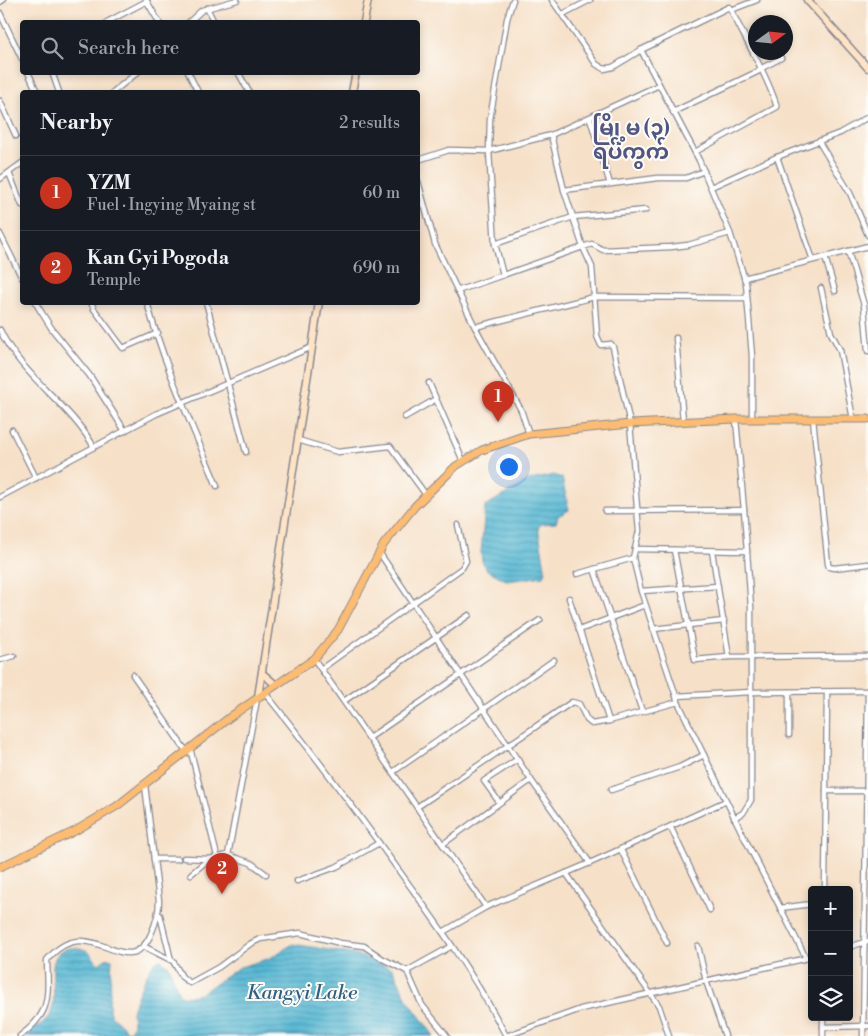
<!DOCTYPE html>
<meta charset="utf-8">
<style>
body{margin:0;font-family:"Libre Bodoni","Noto Sans Myanmar",serif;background:#242831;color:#f1f3f6}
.controls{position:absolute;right:15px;bottom:15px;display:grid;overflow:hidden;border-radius:5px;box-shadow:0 2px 8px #0003}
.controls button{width:45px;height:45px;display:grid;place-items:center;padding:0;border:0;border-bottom:1px solid #363941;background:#171b24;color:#f1f3f6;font:25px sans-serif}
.compass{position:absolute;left:748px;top:15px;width:45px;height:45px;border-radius:50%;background:#171b24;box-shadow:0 2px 8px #0003;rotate:75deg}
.you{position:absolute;left:508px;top:466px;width:18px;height:18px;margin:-12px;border:4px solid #fff;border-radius:50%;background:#1a73e8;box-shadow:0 0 0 8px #1a73e833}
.badge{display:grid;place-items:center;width:32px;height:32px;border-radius:50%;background:#c8321e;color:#fff;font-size:16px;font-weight:700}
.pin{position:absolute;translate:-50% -41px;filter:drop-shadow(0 1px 2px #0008)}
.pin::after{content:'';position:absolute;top:26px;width:18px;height:15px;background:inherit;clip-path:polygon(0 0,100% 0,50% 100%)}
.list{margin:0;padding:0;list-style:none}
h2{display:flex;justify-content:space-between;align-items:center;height:65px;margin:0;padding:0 20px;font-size:21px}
h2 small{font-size:16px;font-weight:400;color:#9ea1a6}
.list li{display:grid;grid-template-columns:32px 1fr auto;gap:15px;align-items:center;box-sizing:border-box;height:75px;padding:0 20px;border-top:1px solid #363941}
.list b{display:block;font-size:19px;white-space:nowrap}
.list p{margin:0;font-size:16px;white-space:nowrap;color:#9ea1a6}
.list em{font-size:16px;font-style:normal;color:#9ea1a6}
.icon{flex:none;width:28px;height:28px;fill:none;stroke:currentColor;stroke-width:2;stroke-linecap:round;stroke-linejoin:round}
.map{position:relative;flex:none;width:868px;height:1036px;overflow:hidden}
.search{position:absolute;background:#171b24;box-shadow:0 2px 8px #0003;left:20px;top:20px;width:400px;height:55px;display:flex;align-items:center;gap:12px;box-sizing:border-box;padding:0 18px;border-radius:5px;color:#9ea1a6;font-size:19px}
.panel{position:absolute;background:#171b24;box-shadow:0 2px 8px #0003;left:20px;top:90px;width:400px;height:215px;border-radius:5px}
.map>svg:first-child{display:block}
.water{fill:url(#water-rules);stroke:#387398}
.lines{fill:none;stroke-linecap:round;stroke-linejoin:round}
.minor-casing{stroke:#888892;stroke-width:7}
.secondary-casing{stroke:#888892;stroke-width:9}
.trunk-casing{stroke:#888892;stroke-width:9}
.minor{stroke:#fff;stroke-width:4.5}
.secondary{stroke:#fee4c5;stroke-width:6}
.trunk{stroke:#fdbc6f;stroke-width:7}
.labels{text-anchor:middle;stroke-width:4;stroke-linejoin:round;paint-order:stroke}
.water-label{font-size:20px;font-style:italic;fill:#2f5f87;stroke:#fdfcf7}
.quarter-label{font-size:21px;font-weight:bold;fill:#515686;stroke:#fdfcf7}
</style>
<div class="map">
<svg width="868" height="1036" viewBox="0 0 868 1036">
<defs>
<pattern id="water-rules" width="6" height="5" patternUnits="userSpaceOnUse" patternTransform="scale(1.25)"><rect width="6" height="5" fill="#54b7d3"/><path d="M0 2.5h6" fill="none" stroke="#4595ae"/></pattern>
</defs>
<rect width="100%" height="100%" fill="#fdfcf7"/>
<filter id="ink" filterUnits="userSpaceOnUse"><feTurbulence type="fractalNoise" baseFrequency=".02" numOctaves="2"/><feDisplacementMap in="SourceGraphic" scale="10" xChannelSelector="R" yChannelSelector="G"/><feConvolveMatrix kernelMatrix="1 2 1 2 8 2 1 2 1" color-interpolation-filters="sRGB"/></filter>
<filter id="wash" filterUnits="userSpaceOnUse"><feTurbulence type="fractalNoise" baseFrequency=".0096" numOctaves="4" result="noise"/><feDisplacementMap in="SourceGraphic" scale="20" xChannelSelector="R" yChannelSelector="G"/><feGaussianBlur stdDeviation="1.12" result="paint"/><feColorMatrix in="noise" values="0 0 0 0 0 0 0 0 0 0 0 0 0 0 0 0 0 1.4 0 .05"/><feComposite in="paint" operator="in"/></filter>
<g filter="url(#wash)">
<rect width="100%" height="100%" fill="#f6e0c7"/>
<g class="water">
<path d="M554,475l8,3 7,32 -11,6 -2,7 -14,1 -4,3 8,46 -3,3 -35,5 -21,-11 -5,-9 -1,-8 4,-47 45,-26z"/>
<path d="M293,944l48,8 23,5 29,12 14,30 27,37h-408c8,-8 20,-13 25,-24 9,-19 -9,-56 15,-63 6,-2 14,-1 20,1 6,4 8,10 13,14l8,-6 5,1 -3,50 1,5 18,17c8,-4 4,-11 4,-18 1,-9 17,-47 24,-52l5,-1 8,6 10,28 6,3 15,-3 40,-27 28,-8z"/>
</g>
</g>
<g filter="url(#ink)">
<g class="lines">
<defs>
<g id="minor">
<path d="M146,0l13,22"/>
<path d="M513,0l-6,19 -17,100 -1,32 6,93 8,31 80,-28 -19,-57 -13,-55"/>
<path d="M552,0l44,64 8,5 9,-2 28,-17 88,-43 2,3 26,-10"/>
<path d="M0,2l3,-2"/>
<path d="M207,8l7,14"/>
<path d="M0,13l22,46"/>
<path d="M563,14l27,-14"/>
<path d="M107,22l40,-21"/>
<path d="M189,22l13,-12 35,-10"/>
<path d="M641,50l58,110 31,73 16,50 6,73v63"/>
<path d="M28,72l9,20"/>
<path d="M52,72l7,20"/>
<path d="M188,72l10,20"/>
<path d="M238,72l11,20"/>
<path d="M113,92l25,-20"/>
<path d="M0,101l16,35"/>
<path d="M673,112l86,-41 1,-2 21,-11"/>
<path d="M590,118l20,66"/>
<path d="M819,142l31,51 18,42"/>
<path d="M695,152l82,-45c-10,-32 -31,-66 -46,-97"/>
<path d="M777,157l36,103"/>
<path d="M418,160l31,-10 40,1 62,-16 108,-50"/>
<path d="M9,173l13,32"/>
<path d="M0,179l22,-16"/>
<path d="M418,181l17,63 40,83 46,83 8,24"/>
<path d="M711,187l66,-30 63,-24 28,-16"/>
<path d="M564,190l94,-12h28l18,-7"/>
<path d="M730,233l-42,12 -17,2 -68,3 -11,-6 -9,3 9,20 5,69 4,9 10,-1 2,3 17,77 9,107 -6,27 8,33 37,111 64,131 64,125"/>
<path d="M0,234l22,44"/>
<path d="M495,244l78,-27 73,-7"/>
<path d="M848,251l16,54 4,46"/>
<path d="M825,257l10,34"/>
<path d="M744,278l124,-32"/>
<path d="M821,288l10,45 9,17 13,69"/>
<path d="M457,291l46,-16"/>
<path d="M35,302l17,27 38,47 35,55"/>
<path d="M91,302l3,7 29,39 35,-15"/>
<path d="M147,302c17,64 45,123 70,184"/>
<path d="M206,302l40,150"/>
<path d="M475,327l119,-30 153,1"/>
<path d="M0,330c21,46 69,73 94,117"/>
<path d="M676,338l7,83"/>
<path d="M429,383l34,78"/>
<path d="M405,417l31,-18"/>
<path d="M813,419l15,145 1,3 5,1 34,-4"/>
<path d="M12,430l24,48"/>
<path d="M298,440l40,12 52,-6 36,49"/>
<path d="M0,497l156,-83 156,-67"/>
<path d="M605,511l139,-1 -8,-91"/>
<path d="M635,549l112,2"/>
<path d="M674,550l21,110 34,-3"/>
<path d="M712,551l17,106 139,-1"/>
<path d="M379,552l152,228 59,83"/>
<path d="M594,569l48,142"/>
<path d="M577,574l56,-16"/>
<path d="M641,591l77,-5"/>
<path d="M569,598l40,123"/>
<path d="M653,629l71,-8"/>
<path d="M579,630l66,-25"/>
<path d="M314,659l7,10 141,-101 4,-7 -8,-36"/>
<path d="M0,660l14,-4"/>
<path d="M321,669l165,238"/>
<path d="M133,675l53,76"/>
<path d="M789,692v43"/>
<path d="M265,693c46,57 89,115 132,175 39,54 79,109 109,168"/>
<path d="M676,696l75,-4 117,-1"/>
<path d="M344,701l125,-86"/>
<path d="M369,738l171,-118"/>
<path d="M190,748l27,108"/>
<path d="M393,772l161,-112"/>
<path d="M611,790l69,-23 24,-12"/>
<path d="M826,791h41"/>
<path d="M499,802l-15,-21 34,-22"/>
<path d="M417,807l155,-105 7,2 8,16 5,4 17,-3 69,-19"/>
<path d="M734,818l9,-5 8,-13v-193l-7,-97"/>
<path d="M671,828l39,82"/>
<path d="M443,844l88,-64"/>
<path d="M621,850l46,93"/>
<path d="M228,855l23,8 15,11"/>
<path d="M184,858l25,1"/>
<path d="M154,859h24"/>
<path d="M566,873l93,133 10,30"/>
<path d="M191,874l18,-15 19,-4 29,-156"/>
<path d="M297,881l39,-14 43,-24"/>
<path d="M825,890l2,-198"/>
<path d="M780,908l32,-4"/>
<path d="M160,915l11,45"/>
<path d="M443,932l43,-25 104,-44 136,-62"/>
<path d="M698,946l8,35 19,55"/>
<path d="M145,947l28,14 9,16 8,6 29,-16 31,-23 10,-5 40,-6 40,10 24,3 19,13 24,12 15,34 25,31"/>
<path d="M849,947l19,-6"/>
<path d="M407,971l45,-25"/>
<path d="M823,1027l45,-1"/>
<path d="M20,1036c32,-23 28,-40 27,-76 43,-53 80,27 104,-26 5,-11 8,-20 8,-33l-14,-116"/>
<path d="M506,1036l75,-27 231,-52"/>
<path d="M823,1036v-19"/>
<path d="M863,1036l5,-345"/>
</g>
<g id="secondary">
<path d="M807,0l61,68"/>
<path d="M364,22l4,-22"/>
<path d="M352,92l4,-20"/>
<path d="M263,674l13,11"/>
<path d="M258,697l61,-395"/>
</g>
<path id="trunk" d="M0,867l75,-36 42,-25 113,-89 84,-58 24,-29 46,-86 31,-38 41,-40 26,-16 47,-16 101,-10 106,-5h132"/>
</defs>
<use href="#minor" class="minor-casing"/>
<use href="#secondary" class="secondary-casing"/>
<use href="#trunk" class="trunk-casing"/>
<use href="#minor" class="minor"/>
<use href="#secondary" class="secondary"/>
<use href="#trunk" class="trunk"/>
</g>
</g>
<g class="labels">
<g class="water-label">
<text x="302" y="999">Kangyi Lake</text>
</g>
<g class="quarter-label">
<text x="631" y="135">မြို့မ (၃)<tspan x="631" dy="24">ရပ်ကွက်</tspan></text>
</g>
</g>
</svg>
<div class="controls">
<button>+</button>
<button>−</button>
<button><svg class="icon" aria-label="layers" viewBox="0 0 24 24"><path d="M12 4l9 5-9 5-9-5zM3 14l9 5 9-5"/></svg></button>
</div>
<svg class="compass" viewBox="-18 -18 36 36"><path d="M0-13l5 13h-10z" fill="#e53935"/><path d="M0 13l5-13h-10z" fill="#9ea1a6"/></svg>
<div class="you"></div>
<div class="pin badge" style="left:498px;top:422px">1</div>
<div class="pin badge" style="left:222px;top:894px">2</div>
<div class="search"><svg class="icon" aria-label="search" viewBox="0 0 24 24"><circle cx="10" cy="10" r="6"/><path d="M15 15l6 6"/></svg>Search here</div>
<section class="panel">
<h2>Nearby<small>2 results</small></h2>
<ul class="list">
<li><span class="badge">1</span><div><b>YZM</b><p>Fuel · Ingying Myaing st</p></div><em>60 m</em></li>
<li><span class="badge">2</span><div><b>Kan Gyi Pogoda</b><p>Temple</p></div><em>690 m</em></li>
</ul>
</section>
</div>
